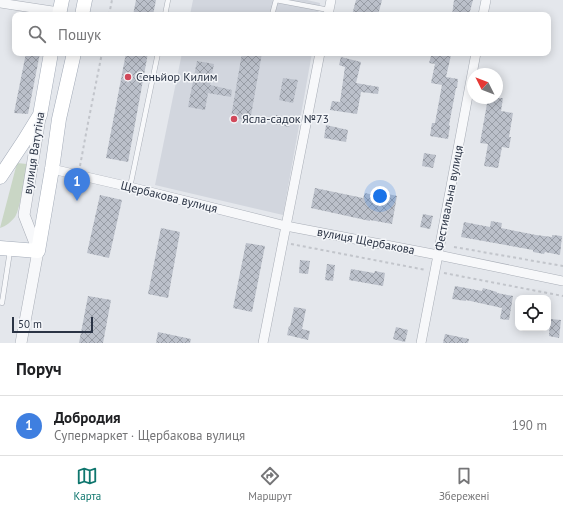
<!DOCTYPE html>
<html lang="uk">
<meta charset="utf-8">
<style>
body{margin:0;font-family:"PT Sans",sans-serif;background:#f2f2f2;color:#202124}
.controls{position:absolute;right:12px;bottom:12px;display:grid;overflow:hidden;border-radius:8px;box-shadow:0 2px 10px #0003}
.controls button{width:36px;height:36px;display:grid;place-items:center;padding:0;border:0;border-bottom:1px solid #e0e0e0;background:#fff;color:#202124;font:20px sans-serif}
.compass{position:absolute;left:467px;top:68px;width:36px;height:36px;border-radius:50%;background:#fff;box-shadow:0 2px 10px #0003;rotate:312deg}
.scale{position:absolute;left:12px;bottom:10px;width:81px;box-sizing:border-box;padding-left:4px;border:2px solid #2b3445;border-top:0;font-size:11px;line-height:14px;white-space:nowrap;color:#2b3445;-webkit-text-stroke:3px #f4f6f9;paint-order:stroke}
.you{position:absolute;left:380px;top:196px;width:14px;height:14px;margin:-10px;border:3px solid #fff;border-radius:50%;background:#1a73e8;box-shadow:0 0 0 6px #1a73e833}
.badge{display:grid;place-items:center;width:26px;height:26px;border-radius:50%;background:#0f766e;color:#fff;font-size:13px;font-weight:700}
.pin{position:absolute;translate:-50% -33px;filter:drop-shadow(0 1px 2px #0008)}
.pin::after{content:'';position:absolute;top:21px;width:14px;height:12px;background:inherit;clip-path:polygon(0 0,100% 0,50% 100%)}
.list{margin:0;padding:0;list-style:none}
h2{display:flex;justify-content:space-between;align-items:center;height:52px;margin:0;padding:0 16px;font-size:17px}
h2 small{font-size:13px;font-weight:400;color:#757577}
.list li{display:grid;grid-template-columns:26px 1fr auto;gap:12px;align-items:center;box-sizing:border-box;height:60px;padding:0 16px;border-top:1px solid #e0e0e0}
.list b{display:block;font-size:15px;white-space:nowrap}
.list p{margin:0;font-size:13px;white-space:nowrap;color:#757577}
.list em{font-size:13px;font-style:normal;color:#757577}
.icon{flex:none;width:22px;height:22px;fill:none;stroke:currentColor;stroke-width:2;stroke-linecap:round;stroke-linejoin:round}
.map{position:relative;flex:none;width:563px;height:343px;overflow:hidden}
.search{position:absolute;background:#fff;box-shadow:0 2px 10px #0003;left:12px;right:12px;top:12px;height:44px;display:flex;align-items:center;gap:10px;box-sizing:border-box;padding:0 14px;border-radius:8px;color:#757577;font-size:15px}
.sheet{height:112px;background:#fff}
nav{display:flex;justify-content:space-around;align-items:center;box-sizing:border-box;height:56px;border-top:1px solid #e0e0e0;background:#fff;font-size:11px;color:#757577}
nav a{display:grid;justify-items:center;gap:2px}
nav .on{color:#0f766e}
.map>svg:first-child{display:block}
.built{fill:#d2d6de}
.green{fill:#c9d6c5}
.building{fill:url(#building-cross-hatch)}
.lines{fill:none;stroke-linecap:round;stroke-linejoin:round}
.service-casing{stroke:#a9aeb7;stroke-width:5.5}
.minor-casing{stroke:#a9aeb7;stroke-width:10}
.tertiary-casing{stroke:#a9aeb7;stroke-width:12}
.primary-casing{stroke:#a3abb8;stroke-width:15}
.path{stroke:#c2c5cb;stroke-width:2;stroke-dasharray:3 3;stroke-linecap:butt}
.service{stroke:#f7f8fa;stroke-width:4.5}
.minor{stroke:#f7f8fa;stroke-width:9}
.tertiary{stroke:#f7f8fa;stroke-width:11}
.primary{stroke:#fff;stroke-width:14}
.poi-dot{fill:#d1495b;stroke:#f4f6f9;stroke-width:1.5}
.labels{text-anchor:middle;stroke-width:3;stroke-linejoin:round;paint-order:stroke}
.poi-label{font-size:12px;fill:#2b3445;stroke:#f4f6f9;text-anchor:start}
.street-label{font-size:12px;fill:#2b3445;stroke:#f4f6f9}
</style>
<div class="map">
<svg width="563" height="343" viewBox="0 0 563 343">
<defs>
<pattern id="building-cross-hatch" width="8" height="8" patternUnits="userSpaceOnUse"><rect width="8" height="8" fill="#bbc0ca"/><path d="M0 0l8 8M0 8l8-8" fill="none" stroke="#989da6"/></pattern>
</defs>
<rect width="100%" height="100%" fill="#e4e7ec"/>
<g class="built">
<path d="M193,0h114l13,3 -2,12h-128z"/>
<path d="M182,53h130l-29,162 -128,-30z"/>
</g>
<path class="green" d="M17,163l10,1c-3,13 -6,43 -12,53 -4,5 -9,9 -15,11z"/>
<g class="building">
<path d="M136,0h20l-3,15h-20z"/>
<path d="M356,0h26l-4,15h-26z"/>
<path d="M454,0h19l-4,15h-17z"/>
<path d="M26,53h14l-12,61 -14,-1z"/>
<path d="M126,53h22l-20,109 -22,-4z"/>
<path d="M242,53h20l-12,68 -19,-4z"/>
<path d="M432,53h13l6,2 -5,22 12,2 -1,9h-1l-7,37 1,1 -2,13 -18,-3 2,-13h3l7,-38 -11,-2 4,-19 -6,-1z"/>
<path d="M341,57l20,5 -5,21 23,4 -1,7 -17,-2 -4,22 -27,-4 2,-9 8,1 5,-35 -6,-2z"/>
<path d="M197,61l17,3 -4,21 22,5 -1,7 -23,-4 -3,17 -17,-3z"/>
<path d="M283,78l15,2 -5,23 -14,-3z"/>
<path d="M488,98h15l-2,13 12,2 -4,24h2l-2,11 -7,-1 -4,21 -14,-2 4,-22 -8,-1z"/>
<path d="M276,115l14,3 -1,9 -14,-3z"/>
<path d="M326,125l22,5 -2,12 -22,-4z"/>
<path d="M424,153l12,2 -3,13 -11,-2z"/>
<path d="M315,188l48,10 2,-5 22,5 1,-4 9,2 -5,28 -22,-4v1l-59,-13z"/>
<path d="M100,195l22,5 -13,58 -22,-5z"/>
<path d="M423,214l10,2 -3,13 -10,-2z"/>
<path d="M491,221l11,2 -1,5 35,7 16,2v-2l10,1 -2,19 -15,-3 -1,2 -11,-2v-2l-72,-13 3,-15 26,5z"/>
<path d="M161,228l19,4 -12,66 -20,-4z"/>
<path d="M246,243l19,3 -13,66 -19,-4z"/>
<path d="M300,260l10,1 -2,13 -9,-1z"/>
<path d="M327,264l8,1 -2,16 -8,-1z"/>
<path d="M351,269l23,4 1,-2 10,2 -2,13 -34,-6z"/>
<path d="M455,286l27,5 1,-3 14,4v1l16,3 -4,24 -9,-1 2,-11 -36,-8v1l-14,-2z"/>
<path d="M88,296l23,4 -8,43h-24z"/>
<path d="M294,307l12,2 -4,20 8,2 -2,9 -21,-5 2,-9 1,1z"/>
<path d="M550,319l11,1 -2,18 -10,-2z"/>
<path d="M396,327l12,3 -3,12 -12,-3z"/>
<path d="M158,332l33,7 -1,4h-34z"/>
<path d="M445,334l24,5 -1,4h-25z"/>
</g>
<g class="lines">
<defs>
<g id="service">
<path d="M165,15l3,-15"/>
<path d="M272,15l4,-15 53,10"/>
<path d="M130,187l28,-134"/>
<path d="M0,302l2,1 8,-52"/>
</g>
<g id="minor">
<path d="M0,3l59,9"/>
<path d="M328,15l3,-15"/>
<path d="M483,15l3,-15"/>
<path d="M52,169l78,18 156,39 152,29 125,26"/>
<path d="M263,343l57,-290"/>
<path d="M421,343l17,-88 38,-202"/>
</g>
<path id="tertiary" d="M21,343l17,-92 -14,-36 16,-97"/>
<g id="primary">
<path d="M59,15l3,-15"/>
<path d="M82,15l3,-15"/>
<path d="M0,177l24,-36 16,-26 11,-62"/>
<path d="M0,248l38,3 14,-82 7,-50 15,-66"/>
</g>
</defs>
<use href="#service" class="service-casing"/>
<use href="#minor" class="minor-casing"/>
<use href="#tertiary" class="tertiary-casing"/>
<use href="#primary" class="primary-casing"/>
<g class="path">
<path d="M109,15l3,-15"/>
<path d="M80,166l8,-43 14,-70"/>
<path d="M291,244l135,26"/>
<path d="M454,247l109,19"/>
<path d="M444,273l119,23"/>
</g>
<use href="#service" class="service"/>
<use href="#minor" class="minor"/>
<use href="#tertiary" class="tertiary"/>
<use href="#primary" class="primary"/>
</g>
<g class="poi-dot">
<circle cx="128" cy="77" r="4"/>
<circle cx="234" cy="119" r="4"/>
</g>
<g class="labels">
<g class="poi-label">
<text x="136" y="81">Сеньйор Килим</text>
<text x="242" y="123">Ясла-садок №73</text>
</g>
<g class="street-label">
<text transform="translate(34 153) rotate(-81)" y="4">вулиця Ватутіна</text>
<text transform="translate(169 197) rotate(14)" y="4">Щербакова вулиця</text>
<text transform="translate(449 198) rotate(-79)" y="4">Фестивальна вулиця</text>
<text transform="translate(366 241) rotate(11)" y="4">вулиця Щербакова</text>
</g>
</g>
</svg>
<div class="controls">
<button><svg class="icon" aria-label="locate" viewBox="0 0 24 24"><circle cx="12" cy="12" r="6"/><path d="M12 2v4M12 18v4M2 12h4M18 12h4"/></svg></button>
</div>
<svg class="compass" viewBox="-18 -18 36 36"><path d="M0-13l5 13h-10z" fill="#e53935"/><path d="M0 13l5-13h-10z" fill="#757577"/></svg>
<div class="scale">50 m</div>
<div class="you"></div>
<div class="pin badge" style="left:77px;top:201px;background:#3f7fe0">1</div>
<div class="search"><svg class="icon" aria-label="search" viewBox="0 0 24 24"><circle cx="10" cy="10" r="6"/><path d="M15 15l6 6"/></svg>Пошук</div>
</div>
<section class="sheet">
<h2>Поруч<small></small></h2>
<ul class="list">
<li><span class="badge" style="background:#3f7fe0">1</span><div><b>Добродия</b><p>Супермаркет · Щербакова вулиця</p></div><em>190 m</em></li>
</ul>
</section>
<nav>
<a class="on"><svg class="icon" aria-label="map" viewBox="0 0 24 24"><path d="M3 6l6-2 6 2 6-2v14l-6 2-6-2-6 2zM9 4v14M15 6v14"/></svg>Карта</a>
<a><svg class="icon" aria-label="directions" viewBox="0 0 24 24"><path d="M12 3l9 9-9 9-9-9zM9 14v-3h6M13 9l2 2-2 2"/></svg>Маршрут</a>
<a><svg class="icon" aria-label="saved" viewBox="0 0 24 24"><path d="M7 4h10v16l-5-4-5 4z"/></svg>Збережені</a>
</nav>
